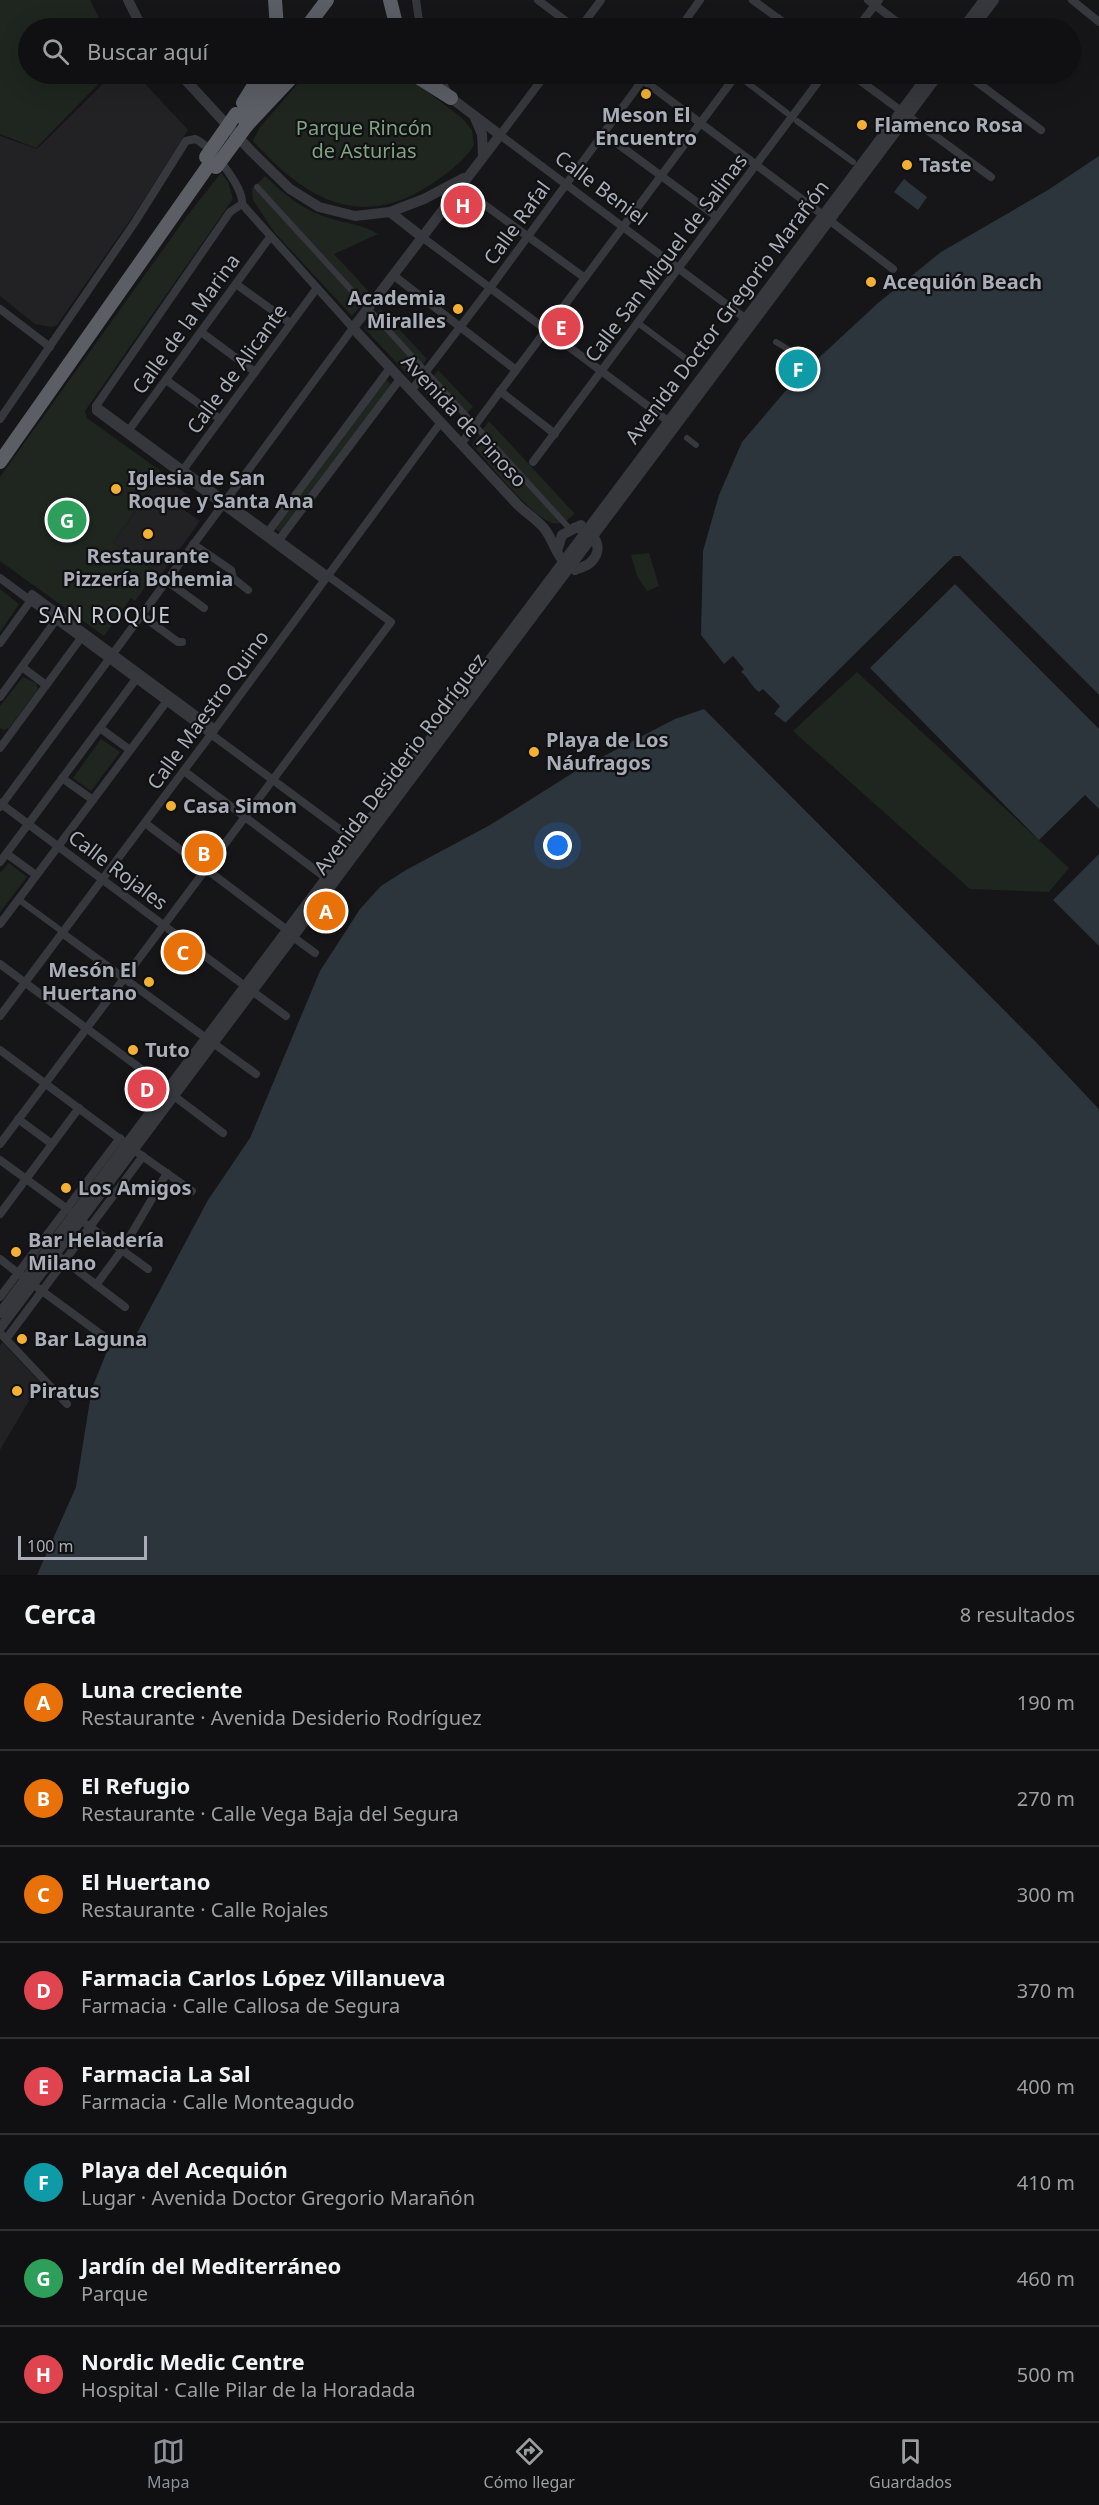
<!DOCTYPE html>
<html lang="es">
<meta charset="utf-8">
<style>
body{margin:0;font-family:"Noto Sans",sans-serif;background:#1e1e20;color:#f1f3f6}
.scale{position:absolute;left:18px;bottom:15px;width:129px;box-sizing:border-box;padding-left:6px;border:3px solid #a8adb8;border-top:0;font-size:16px;line-height:21px;white-space:nowrap;color:#a8adb8;-webkit-text-stroke:4px #111113;paint-order:stroke}
.you{position:absolute;left:558px;top:846px;width:21px;height:21px;margin:-15px;border:4px solid #fff;border-radius:50%;background:#1a73e8;box-shadow:0 0 0 9px #1a73e833}
.badge{display:grid;place-items:center;width:39px;height:39px;border-radius:50%;background:#8c9099;color:#fff;font-size:20px;font-weight:700}
.pin{position:absolute;translate:-50% -50%;border:3px solid #fff;box-shadow:0 2px 6px #0006}
.list{margin:0;padding:0;list-style:none}
h2{display:flex;justify-content:space-between;align-items:center;height:78px;margin:0;padding:0 24px;font-size:26px}
h2 small{font-size:20px;font-weight:400;color:#9c9d9f}
.list li{display:grid;grid-template-columns:39px 1fr auto;gap:18px;align-items:center;box-sizing:border-box;height:96px;padding:0 24px;border-top:2px solid #303032}
.list b{display:block;font-size:22px;white-space:nowrap}
.list p{margin:0;font-size:20px;white-space:nowrap;color:#9c9d9f}
.list em{font-size:20px;font-style:normal;color:#9c9d9f}
.icon{flex:none;width:33px;height:33px;fill:none;stroke:currentColor;stroke-width:2;stroke-linecap:round;stroke-linejoin:round}
.map{position:relative;flex:none;width:1099px;height:1575px;overflow:hidden}
.search{position:absolute;background:#101012;box-shadow:0 6px 24px #0002;left:18px;right:18px;top:18px;height:66px;display:flex;align-items:center;gap:15px;box-sizing:border-box;padding:0 21px;border-radius:33px;color:#9c9d9f;font-size:22px}
.sheet{height:846px;background:#101012}
nav{display:flex;justify-content:space-around;align-items:center;box-sizing:border-box;height:84px;border-top:2px solid #303032;background:#101012;font-size:16px;color:#9c9d9f}
nav a{display:grid;justify-items:center;gap:3px}
nav .on{color:#8c9099}
.map>svg:first-child{display:block}
.built{fill:#222225}
.green{fill:#1e261f}
.water{fill:#2c353c}
.pier{fill:#161618}
.lines{fill:none;stroke-linecap:round;stroke-linejoin:round}
.pedestrian{stroke:#37383d;stroke-width:6}
.minor{stroke:#37383d;stroke-width:8}
.tertiary{stroke:#37383d;stroke-width:10}
.trunk{stroke:#5b5e65;stroke-width:14}
.trunk-bridge{stroke:#5b5e65;stroke-width:14}
.poi-dot{fill:#f2b134;stroke:#111113;stroke-width:2}
.labels{text-anchor:middle;stroke-width:4.5;stroke-linejoin:round;paint-order:stroke}
.poi-label{font-size:20px;font-weight:bold;fill:#a8adb8;stroke:#111113;text-anchor:start}
.park-label{font-size:20px;fill:#7fa381;stroke:#111113}
.street-label{font-size:20px;fill:#a8adb8;stroke:#111113}
.neighbourhood-label{font-size:21px;letter-spacing:1.5px;fill:#c9ccd4;stroke:#111113}
</style>
<div class="map">
<svg width="1099" height="1575" viewBox="0 0 1099 1575">
<rect width="100%" height="100%" fill="#161618"/>
<g class="built">
<path d="M113,74h23l52,56 -51,80 -80,115 -5,2 -17,-3 -35,-28v-160l37,13z"/>
<path d="M161,475l31,23 -8,12 16,11 -39,54 -48,-32z"/>
<path d="M2,1342l38,40 -40,68v-104z"/>
</g>
<g class="green">
<path d="M0,0h90l14,28h-76v46h80l-72,74 -36,-14z"/>
<path d="M306,74h98l58,44 10,12 2,15c-9,16 -29,30 -44,40 -72,47 -127,12 -177,-44l7,-14z"/>
<path d="M221,173l7,9 5,17 -148,212 2,7 75,54 -49,71 43,29 -21,29 -4,-3 -27,38 -104,-75v-84l187,-261z"/>
<path d="M265,176c20,19 40,36 68,43 16,5 30,6 45,15l-44,20 37,40 -19,22 -78,-84 -21,-32 -1,-11z"/>
<path d="M380,309l47,50 -16,19 -47,-50z"/>
<path d="M438,370l35,37 -10,10 -14,-13 -6,6 -20,-20z"/>
<path d="M385,378l6,7 -109,148 -8,-5z"/>
<path d="M489,421l85,92v1c-6,6 -12,11 -21,9 -19,-3 -67,-63 -81,-79z"/>
<path d="M649,553l10,33 -12,5 -10,-15 -6,-21z"/>
<path d="M0,589l19,15 -19,28z"/>
<path d="M857,672l212,196 -20,24 -79,-3 -177,-158z"/>
<path d="M23,677l13,6 2,6 -29,39 -5,2 -4,-2v-22z"/>
<path d="M101,739l19,13 -29,39 -18,-13z"/>
<path d="M9,863l18,14 -27,35v-39z"/>
</g>
<g class="water">
<path d="M1099,156v539l-139,-139h-6l-169,167 -11,-9 6,-8 -17,-17 -4,3c-9,-7 -10,-14 -18,-20l3,-3 -11,-13 -9,8 -23,-29 2,-84 16,-56 23,-53 53,-62 83,-77 63,-51 107,-62z"/>
<path d="M904,179l23,18 -9,13 -24,-18z"/>
<path d="M955,584l144,145v80l-14,-14 -46,45 -169,-172z"/>
<path d="M704,709l332,333 63,67v466h-1062l39,-88 16,-99 16,-39 28,-14 72,-135 42,-62 70,-167 40,-62 21,-23 25,-16 84,-45 89,-56 96,-50z"/>
<path d="M1099,854v92l-46,-46z"/>
</g>
<g class="pier">
<path d="M954,556h6l139,139v3l-140,-139h-3l-169,167h-3l-12,-10 2,-2 12,9z"/>
<path d="M702,706h4l14,14 318,320 61,65v4l-63,-67z"/>
</g>
<g class="lines">
<g class="pedestrian">
<path d="M736,74l51,39"/>
<path d="M797,121l56,41"/>
<path d="M257,187l313,342"/>
<path d="M638,323l51,38"/>
<path d="M776,342l20,12"/>
<path d="M687,438l9,7"/>
<path d="M18,899l45,33"/>
</g>
<g class="minor">
<path d="M416,0l4,28"/>
<path d="M538,0l37,28"/>
<path d="M753,0l38,28"/>
<path d="M868,0l37,28"/>
<path d="M1072,0l27,22"/>
<path d="M580,28l21,-28"/>
<path d="M680,28l20,-28"/>
<path d="M770,28l8,-10"/>
<path d="M857,28l22,-28"/>
<path d="M438,74l11,21"/>
<path d="M546,74l-46,61 250,187"/>
<path d="M635,74l188,141"/>
<path d="M851,74l140,103"/>
<path d="M966,74l75,56"/>
<path d="M603,133l114,84"/>
<path d="M460,187l125,91"/>
<path d="M242,204l-12,8 -134,194v5l228,169"/>
<path d="M829,220l64,49"/>
<path d="M422,237l246,184"/>
<path d="M393,275l123,95"/>
<path d="M236,284l54,39"/>
<path d="M0,309l50,38"/>
<path d="M201,332l54,40"/>
<path d="M166,380l54,39"/>
<path d="M411,391l79,-103 157,-214"/>
<path d="M500,391l55,43"/>
<path d="M0,419l135,-197 51,-81 9,-2c15,6 49,48 47,65"/>
<path d="M129,430l141,-193"/>
<path d="M461,444l276,-370"/>
<path d="M533,462l291,-388"/>
<path d="M183,470l134,-182"/>
<path d="M268,532l122,-164"/>
<path d="M279,540l121,-161"/>
<path d="M193,544l38,26 2,8 15,12"/>
<path d="M0,578l354,262"/>
<path d="M167,581l37,27"/>
<path d="M32,594l183,135"/>
<path d="M141,615l37,27h4"/>
<path d="M0,643l34,-47"/>
<path d="M22,667l24,18"/>
<path d="M0,697l56,-77"/>
<path d="M100,728l30,22"/>
<path d="M0,748l81,-110"/>
<path d="M184,771l142,107"/>
<path d="M62,778l31,22"/>
<path d="M0,803l245,183"/>
<path d="M0,807l353,-479 -111,-124"/>
<path d="M145,823l142,107"/>
<path d="M7,854l29,21"/>
<path d="M0,862l136,-183"/>
<path d="M0,924l167,-223"/>
<path d="M62,933l144,105"/>
<path d="M293,937l22,16"/>
<path d="M0,964l168,125"/>
<path d="M252,991l34,25"/>
<path d="M0,1016l215,-287 226,-307"/>
<path d="M213,1043l43,31"/>
<path d="M0,1050l124,92"/>
<path d="M174,1096l49,37"/>
<path d="M18,1119l34,25"/>
<path d="M0,1144l391,-522 -295,-216"/>
<path d="M138,1153l54,38"/>
<path d="M0,1160l70,51"/>
<path d="M0,1214l79,-106"/>
<path d="M86,1224l62,45"/>
<path d="M61,1258l64,49"/>
<path d="M0,1259l23,18"/>
<path d="M96,1285l26,-35 45,-77"/>
<path d="M38,1288l68,50"/>
<path d="M0,1297l120,-159"/>
<path d="M2,1335l65,69"/>
<path d="M6,1339l137,-183"/>
</g>
<g class="tertiary">
<path d="M128,0l14,28"/>
<path d="M963,28l21,-28"/>
<path d="M973,28l21,-28"/>
<path d="M180,74l71,77 39,38 29,18 36,9 35,-4 34,-13 40,-21"/>
<path d="M451,98l49,37 -147,193 164,176c8,8 19,15 26,23 13,14 13,40 36,41"/>
<path d="M475,118l7,16 1,21"/>
<path d="M390,212l32,25"/>
<path d="M574,528c17,-1 32,18 18,33 -5,6 -11,6 -17,9"/>
<path d="M557,551l5,-16 19,-10"/>
<path d="M0,1313l929,-1239"/>
<path d="M0,1328l939,-1254"/>
</g>
<g class="trunk">
<path d="M275,0l2,28"/>
<path d="M390,0l7,28"/>
<path d="M306,28l21,-28"/>
<path d="M413,74l38,24"/>
<path d="M243,103l18,-29"/>
<path d="M243,118l32,-44"/>
<path d="M247,125l48,-51"/>
<path d="M0,462l211,-300"/>
</g>
<g class="trunk-bridge">
<path d="M206,157l30,-43"/>
<path d="M216,167l31,-42"/>
</g>
</g>
<g class="poi-dot">
<circle cx="646" cy="94" r="6"/>
<circle cx="862" cy="125" r="6"/>
<circle cx="907" cy="165" r="6"/>
<circle cx="871" cy="282" r="6"/>
<circle cx="458" cy="309" r="6"/>
<circle cx="116" cy="489" r="6"/>
<circle cx="148" cy="534" r="6"/>
<circle cx="534" cy="752" r="6"/>
<circle cx="171" cy="806" r="6"/>
<circle cx="149" cy="982" r="6"/>
<circle cx="133" cy="1050" r="6"/>
<circle cx="66" cy="1188" r="6"/>
<circle cx="16" cy="1252" r="6"/>
<circle cx="22" cy="1339" r="6"/>
<circle cx="17" cy="1391" r="6"/>
</g>
<g class="labels">
<g class="poi-label">
<text x="646" y="122" text-anchor="middle">Meson El<tspan x="646" dy="23">Encuentro</tspan></text>
<text x="874" y="132">Flamenco Rosa</text>
<text x="919" y="172">Taste</text>
<text x="883" y="289">Acequión Beach</text>
<text x="446" y="305" text-anchor="end">Academia<tspan x="446" dy="23">Miralles</tspan></text>
<text x="128" y="485">Iglesia de San<tspan x="128" dy="23">Roque y Santa Ana</tspan></text>
<text x="148" y="563" text-anchor="middle">Restaurante<tspan x="148" dy="23">Pizzería Bohemia</tspan></text>
<text x="546" y="747">Playa de Los<tspan x="546" dy="23">Náufragos</tspan></text>
<text x="183" y="813">Casa Simon</text>
<text x="137" y="977" text-anchor="end">Mesón El<tspan x="137" dy="23">Huertano</tspan></text>
<text x="145" y="1057">Tuto</text>
<text x="78" y="1195">Los Amigos</text>
<text x="28" y="1247">Bar Heladería<tspan x="28" dy="23">Milano</tspan></text>
<text x="34" y="1346">Bar Laguna</text>
<text x="29" y="1398">Piratus</text>
</g>
<g class="park-label">
<text x="364" y="135">Parque Rincón<tspan x="364" dy="23">de Asturias</tspan></text>
</g>
<g class="street-label">
<text transform="translate(601 188) rotate(37)" y="7">Calle Beniel</text>
<text transform="translate(517 223) rotate(-54)" y="7">Calle Rafal</text>
<text transform="translate(666 258) rotate(-53)" y="7">Calle San Miguel de Salinas</text>
<text transform="translate(727 312) rotate(-53)" y="7">Avenida Doctor Gregorio Marañón</text>
<text transform="translate(186 324) rotate(-54)" y="7">Calle de la Marina</text>
<text transform="translate(237 369) rotate(-54)" y="7">Calle de Alicante</text>
<text transform="translate(464 421) rotate(47)" y="7">Avenida de Pinoso</text>
<text transform="translate(208 710) rotate(-54)" y="7">Calle Maestro Quino</text>
<text transform="translate(400 764) rotate(-53)" y="7">Avenida Desiderio Rodríguez</text>
<text transform="translate(118 870) rotate(37)" y="7">Calle Rojales</text>
</g>
<g class="neighbourhood-label">
<text x="105" y="623">SAN ROQUE</text>
</g>
</g>
</svg>
<div class="scale">100 m</div>
<div class="you"></div>
<div class="pin badge" style="left:326px;top:911px;background:#e8710a">A</div>
<div class="pin badge" style="left:204px;top:853px;background:#e8710a">B</div>
<div class="pin badge" style="left:183px;top:952px;background:#e8710a">C</div>
<div class="pin badge" style="left:147px;top:1089px;background:#e0444e">D</div>
<div class="pin badge" style="left:561px;top:327px;background:#e0444e">E</div>
<div class="pin badge" style="left:798px;top:369px;background:#0f9aa8">F</div>
<div class="pin badge" style="left:67px;top:520px;background:#2e9e5b">G</div>
<div class="pin badge" style="left:463px;top:205px;background:#e0444e">H</div>
<div class="search"><svg class="icon" aria-label="search" viewBox="0 0 24 24"><circle cx="10" cy="10" r="6"/><path d="M15 15l6 6"/></svg>Buscar aquí</div>
</div>
<section class="sheet">
<h2>Cerca<small>8 resultados</small></h2>
<ul class="list">
<li><span class="badge" style="background:#e8710a">A</span><div><b>Luna creciente</b><p>Restaurante · Avenida Desiderio Rodríguez</p></div><em>190 m</em></li>
<li><span class="badge" style="background:#e8710a">B</span><div><b>El Refugio</b><p>Restaurante · Calle Vega Baja del Segura</p></div><em>270 m</em></li>
<li><span class="badge" style="background:#e8710a">C</span><div><b>El Huertano</b><p>Restaurante · Calle Rojales</p></div><em>300 m</em></li>
<li><span class="badge" style="background:#e0444e">D</span><div><b>Farmacia Carlos López Villanueva</b><p>Farmacia · Calle Callosa de Segura</p></div><em>370 m</em></li>
<li><span class="badge" style="background:#e0444e">E</span><div><b>Farmacia La Sal</b><p>Farmacia · Calle Monteagudo</p></div><em>400 m</em></li>
<li><span class="badge" style="background:#0f9aa8">F</span><div><b>Playa del Acequión</b><p>Lugar · Avenida Doctor Gregorio Marañón</p></div><em>410 m</em></li>
<li><span class="badge" style="background:#2e9e5b">G</span><div><b>Jardín del Mediterráneo</b><p>Parque</p></div><em>460 m</em></li>
<li><span class="badge" style="background:#e0444e">H</span><div><b>Nordic Medic Centre</b><p>Hospital · Calle Pilar de la Horadada</p></div><em>500 m</em></li>
</ul>
</section>
<nav>
<a class="on"><svg class="icon" aria-label="map" viewBox="0 0 24 24"><path d="M3 6l6-2 6 2 6-2v14l-6 2-6-2-6 2zM9 4v14M15 6v14"/></svg>Mapa</a>
<a><svg class="icon" aria-label="directions" viewBox="0 0 24 24"><path d="M12 3l9 9-9 9-9-9zM9 14v-3h6M13 9l2 2-2 2"/></svg>Cómo llegar</a>
<a><svg class="icon" aria-label="saved" viewBox="0 0 24 24"><path d="M7 4h10v16l-5-4-5 4z"/></svg>Guardados</a>
</nav>
